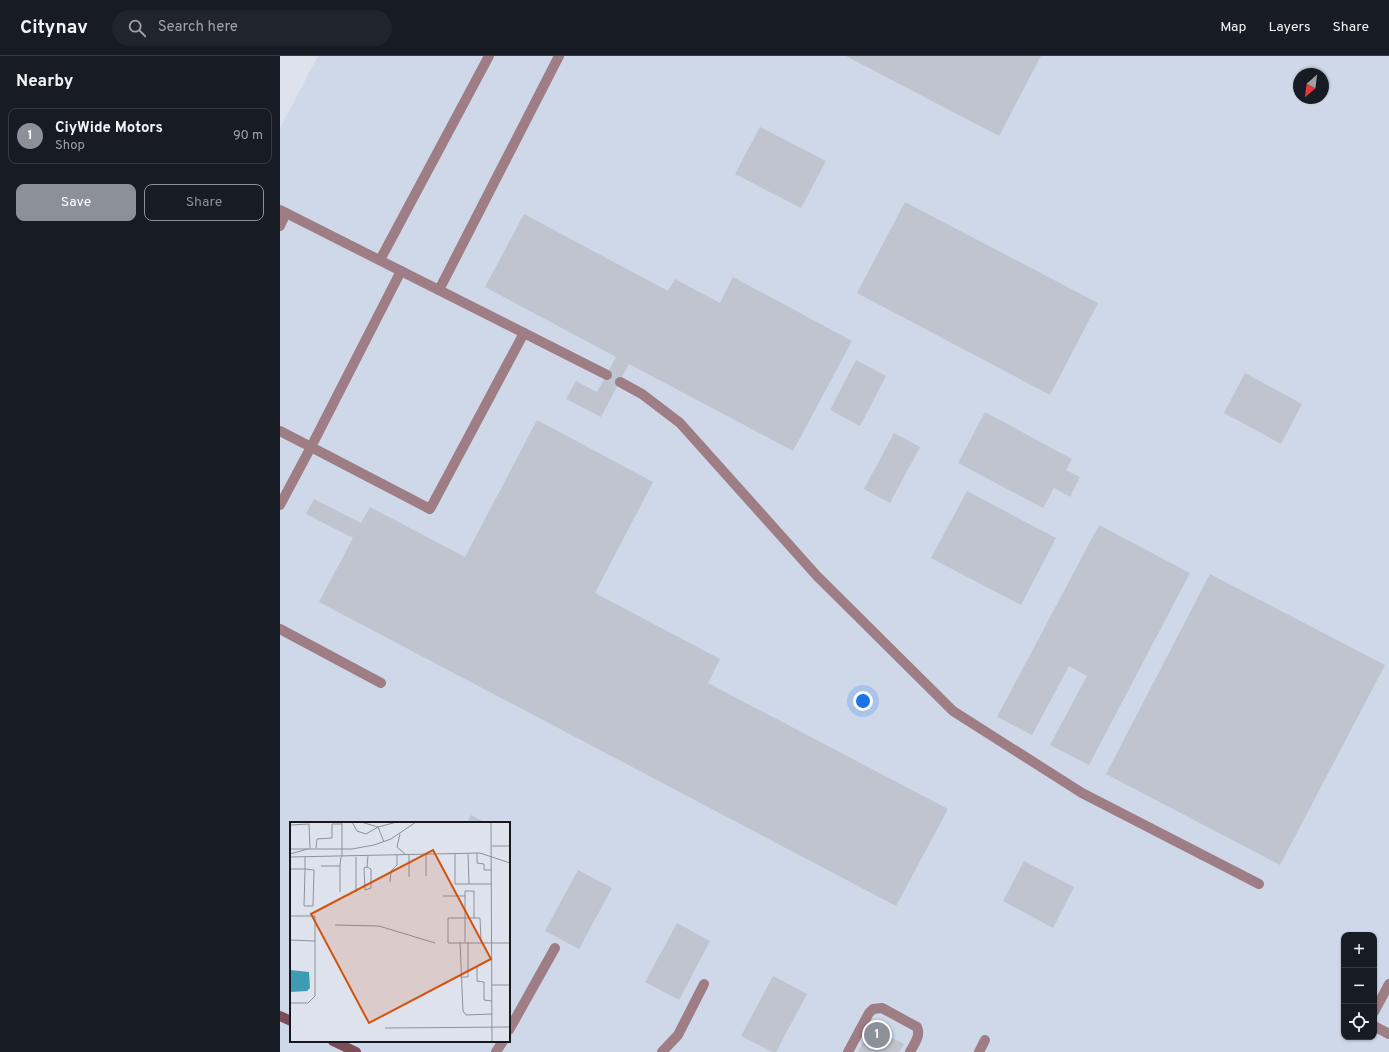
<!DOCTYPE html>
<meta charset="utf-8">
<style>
body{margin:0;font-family:Overpass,sans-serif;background:#20242c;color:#f1f3f6}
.controls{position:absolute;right:12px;bottom:12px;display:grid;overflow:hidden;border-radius:8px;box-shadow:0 1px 3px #0004}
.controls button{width:36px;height:36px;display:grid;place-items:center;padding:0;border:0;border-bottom:1px solid #363941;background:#171b24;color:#f1f3f6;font:20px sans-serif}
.compass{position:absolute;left:1013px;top:12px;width:36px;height:36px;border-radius:50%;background:#171b24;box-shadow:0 1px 3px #0004;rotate:208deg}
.you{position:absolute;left:583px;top:645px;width:14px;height:14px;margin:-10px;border:3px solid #fff;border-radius:50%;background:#1a73e8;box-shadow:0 0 0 6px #1a73e833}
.badge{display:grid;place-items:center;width:26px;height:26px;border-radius:50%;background:#8c9099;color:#fff;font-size:13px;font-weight:700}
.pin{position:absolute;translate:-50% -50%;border:2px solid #fff;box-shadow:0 1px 4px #0006}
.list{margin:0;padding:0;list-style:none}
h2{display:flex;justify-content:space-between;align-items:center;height:52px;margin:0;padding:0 16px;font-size:17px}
h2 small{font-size:13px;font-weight:400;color:#9ea1a6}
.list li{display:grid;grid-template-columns:26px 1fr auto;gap:12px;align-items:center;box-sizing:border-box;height:56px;margin:0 8px 8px;padding:0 8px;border:1px solid #363941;border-radius:8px}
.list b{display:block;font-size:15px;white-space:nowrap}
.list p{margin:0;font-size:13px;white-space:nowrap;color:#9ea1a6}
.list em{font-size:13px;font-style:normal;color:#9ea1a6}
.actions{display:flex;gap:8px;padding:12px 16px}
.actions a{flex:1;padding:9px 0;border:1px solid #8c9099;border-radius:8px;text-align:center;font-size:14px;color:#8c9099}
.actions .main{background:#8c9099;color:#fff}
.icon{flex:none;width:22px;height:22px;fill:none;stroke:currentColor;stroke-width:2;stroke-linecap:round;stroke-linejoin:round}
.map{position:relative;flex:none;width:1109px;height:996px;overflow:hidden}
header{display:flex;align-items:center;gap:24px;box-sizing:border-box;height:56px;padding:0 20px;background:#171b24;border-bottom:1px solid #363941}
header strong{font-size:19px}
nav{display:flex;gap:22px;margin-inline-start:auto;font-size:14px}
.search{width:280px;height:36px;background:#20242c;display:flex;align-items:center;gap:10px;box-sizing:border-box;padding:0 14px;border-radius:22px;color:#9ea1a6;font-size:15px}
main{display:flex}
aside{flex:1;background:#171b24}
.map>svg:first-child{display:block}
.built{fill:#cfd8e9;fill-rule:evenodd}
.building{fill:#bfc4cf}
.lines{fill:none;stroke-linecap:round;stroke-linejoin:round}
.service{stroke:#9e7d84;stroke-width:10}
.secondary{stroke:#7b4d58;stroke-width:10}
.inset-road{fill:none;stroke:#8d9199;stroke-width:1}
.view{fill:#d3520e;fill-opacity:0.15;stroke:#d3520e;stroke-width:2}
.inset-edge{fill:none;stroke:#16181c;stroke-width:2}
</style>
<header>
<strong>Citynav</strong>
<div class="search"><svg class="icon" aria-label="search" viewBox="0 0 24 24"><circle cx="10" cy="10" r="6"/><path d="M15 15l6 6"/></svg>Search here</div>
<nav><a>Map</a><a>Layers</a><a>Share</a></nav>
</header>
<main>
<aside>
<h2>Nearby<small></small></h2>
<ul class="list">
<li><span class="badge">1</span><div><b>CiyWide Motors</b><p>Shop</p></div><em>90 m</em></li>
</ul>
<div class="actions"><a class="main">Save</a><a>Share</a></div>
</aside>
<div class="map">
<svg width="1109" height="996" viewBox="0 0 1109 996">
<rect width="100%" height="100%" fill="#dde2ed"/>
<path class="built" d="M38,0h1071v996h-1109v-924zM1019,18h24v24h-24zM11,767h218v218h-218zM1064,879h30v102h-30z"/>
<g class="building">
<path d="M566,0h195l-42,80z"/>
<path d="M480,71l66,34 -25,47 -66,-34z"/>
<path d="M625,146l193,101 -48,92 -193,-102z"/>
<path d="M244,158l144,77 7,-12 45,24 13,-26 119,64 -59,110 -164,-87 -28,53 -35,-18 10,-18 21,11 19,-35 -131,-70z"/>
<path d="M576,304l30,16 -26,50 -30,-16z"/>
<path d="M965,317l57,31 -21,40 -57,-31z"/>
<path d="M705,356l87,47 -6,11 14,7 -10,20 -16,-9 -11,20 -85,-45z"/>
<path d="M257,364l116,62 -58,111 125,66 -12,24 240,126 -52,97 -577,-304 34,-64 -47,-24 8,-15 47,24 9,-16 95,50z"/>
<path d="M614,377l26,14 -30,56 -26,-14z"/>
<path d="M687,435l89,47 -35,67 -90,-47z"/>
<path d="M819,469l91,48 -101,192 -39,-20 37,-69 -18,-10 -37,69 -35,-18z"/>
<path d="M930,518l175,91 -105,200 -174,-91z"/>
<path d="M191,759l15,8h-19z"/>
<path d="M744,805l50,26 -21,41 -50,-27z"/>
<path d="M298,814l34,18 -33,61 -34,-18z"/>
<path d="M397,867l33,18 -31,59 -34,-18z"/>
<path d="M493,920l34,18 -31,58h-4l-31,-16z"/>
<path d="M591,971l33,17 -5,8h-41z"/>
</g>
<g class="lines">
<g class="service">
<path d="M0,154l244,123 -94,176 -119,-62 -31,58"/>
<path d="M0,170l6,-13"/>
<path d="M100,204l109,-204"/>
<path d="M159,234l120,-234"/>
<path d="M244,277l83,42"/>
<path d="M340,326l22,12 38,29 137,153 136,135 129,82 177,91"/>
<path d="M0,375l31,16 90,-176"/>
<path d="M0,573l101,54"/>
<path d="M1094,956l15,-28"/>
<path d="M1094,970l15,8"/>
<path d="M229,974l46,-82"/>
<path d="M216,996l7,-11"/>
<path d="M382,996l16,-17 26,-51"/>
<path d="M568,996l21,-39 4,-4 9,-1 35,19c4,9 -3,17 -7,25"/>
<path d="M699,996l6,-12"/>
</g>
<g class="secondary">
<path d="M0,960l11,5"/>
<path d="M53,985l23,11"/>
</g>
</g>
<g transform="translate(10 766)">
<rect width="220" height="220" fill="#dde2ed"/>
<path d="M0,148l19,2 1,16 -3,3 -17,1z" fill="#3d9bb3"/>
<path class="inset-road" d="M52,0v35M62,0l5,9 9,3 12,-7 19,-5M71,0l17,5 6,15M201,0l1,220M0,3l19,-1 1,25M110,12l-3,13 9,8M202,24h18M26,26l1,-9 15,-1v-14h10M0,27h62l22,-4 17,-6 25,-17M165,31v31h37M178,31l1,31M187,31v10l7,1v6h8M0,32l18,-5M136,32v22M0,35l190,-4 30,10M66,35v35M31,44h19l1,-9M77,45l4,2v19l-6,2 -1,-22 3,-1 1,-11M0,47h15l-1,37h9l1,-36 -9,-1v-12M119,55v-22M100,60l1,-11 6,-6v-10M50,70v-26M153,74h22M0,94h25v80l-7,7h-18M45,103l44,1 56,17M0,118l25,1M170,120l3,69 3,4 26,-1M175,120v-24h9M191,120l-1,-24h-6v-27h-9v27h-17v25h62M187,145v14l7,1v18l8,1M170,155h8v-35M202,163h18M95,206l125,-1"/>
<path class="view" d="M143,28l58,109 -122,64 -58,-109z"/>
<rect width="220" height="220" class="inset-edge"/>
</g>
</svg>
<div class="controls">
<button>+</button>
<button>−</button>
<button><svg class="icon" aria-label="locate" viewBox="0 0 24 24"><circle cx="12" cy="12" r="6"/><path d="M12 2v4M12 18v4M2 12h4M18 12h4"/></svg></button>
</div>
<svg class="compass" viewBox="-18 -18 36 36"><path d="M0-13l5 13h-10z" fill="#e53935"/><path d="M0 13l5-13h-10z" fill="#9ea1a6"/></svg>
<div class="you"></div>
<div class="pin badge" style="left:597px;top:979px">1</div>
</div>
</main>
